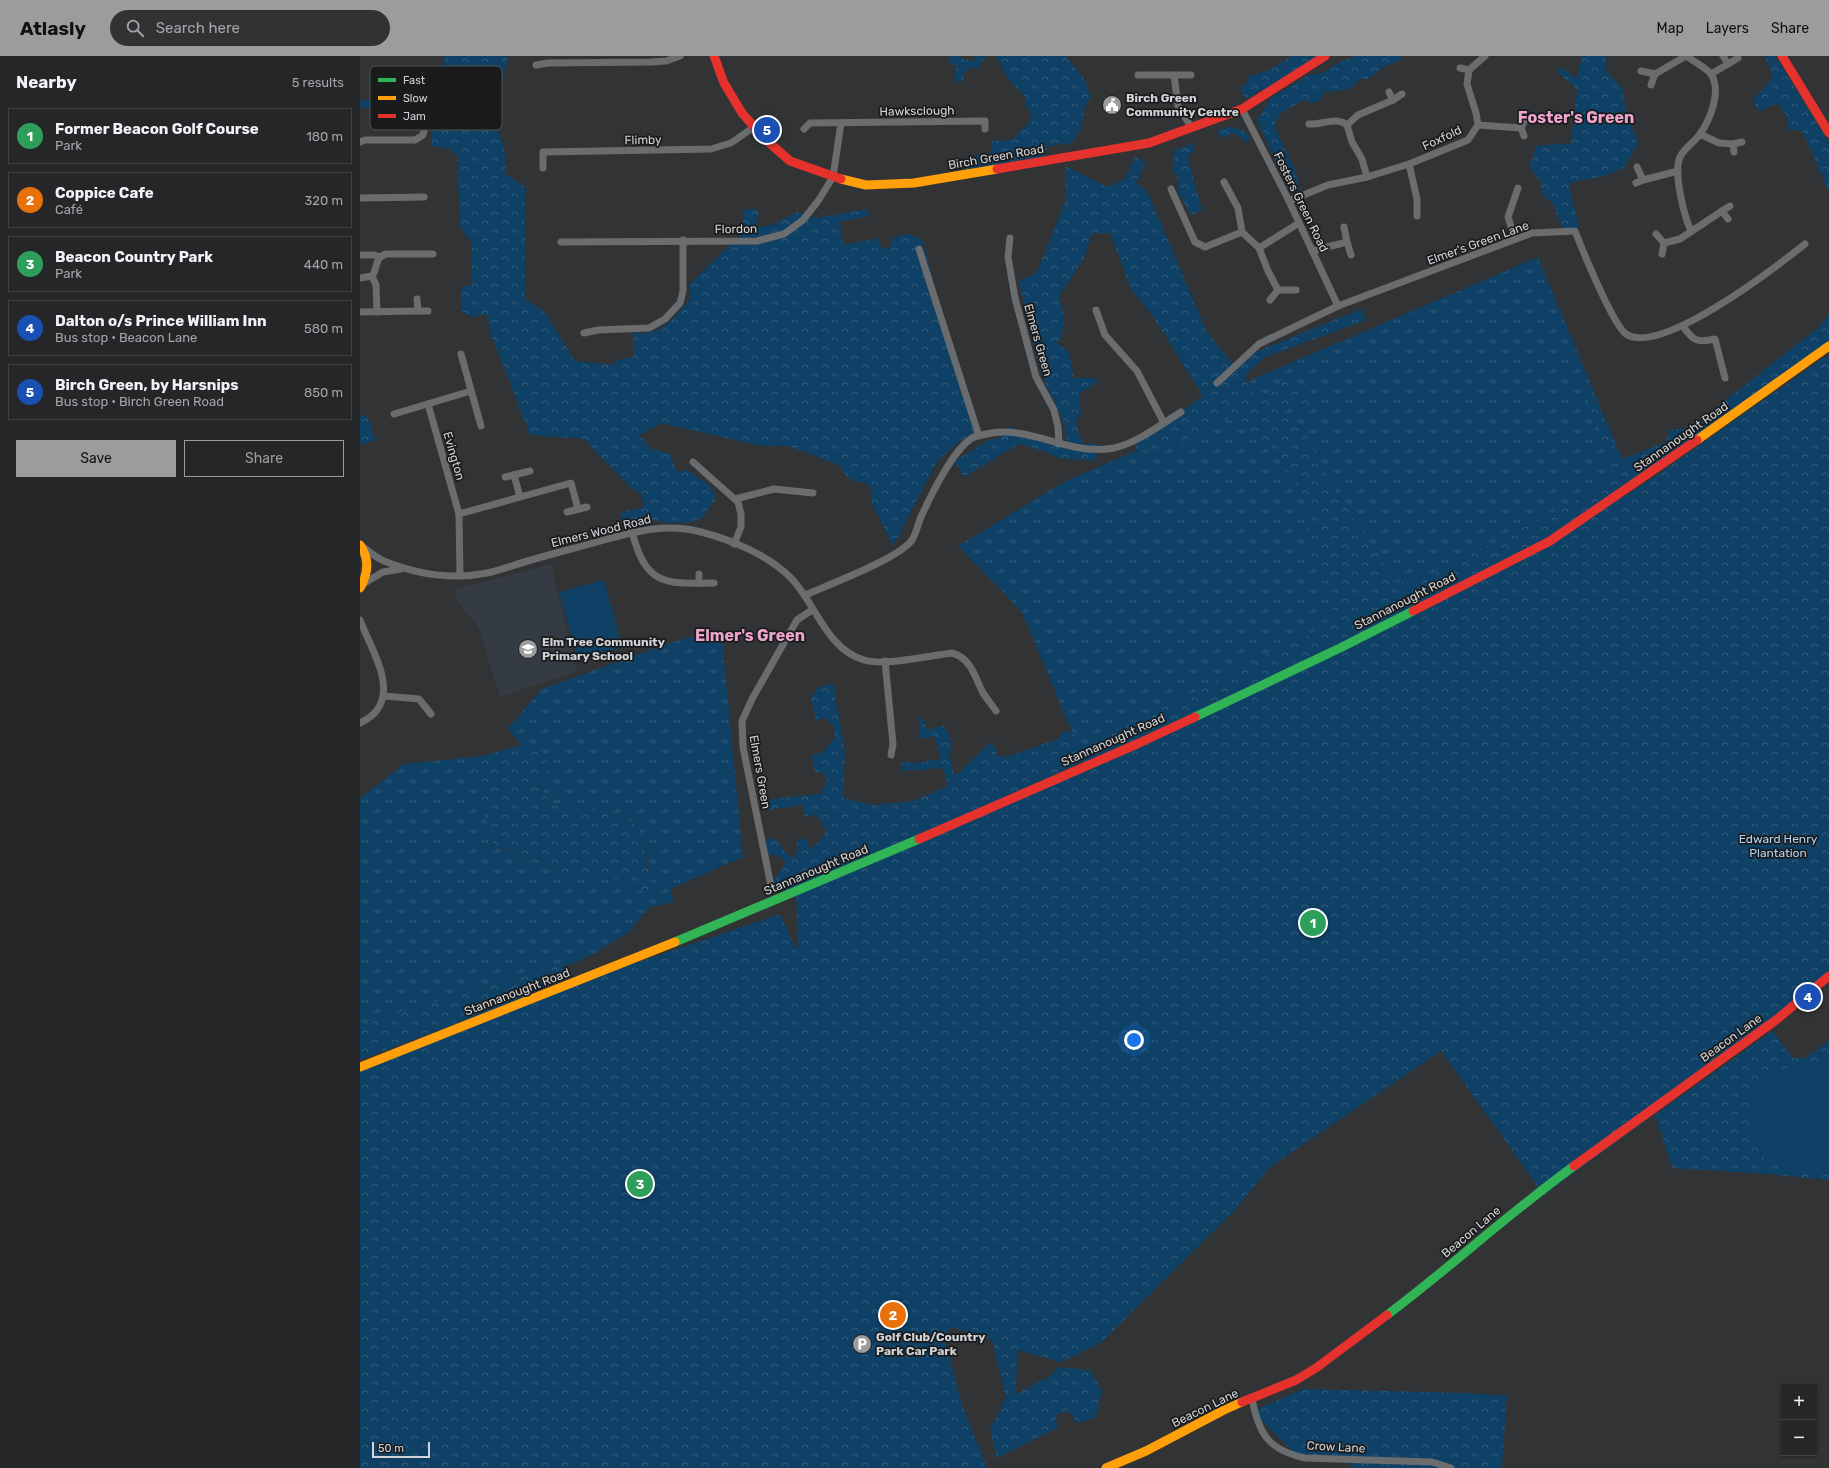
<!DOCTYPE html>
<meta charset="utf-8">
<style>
body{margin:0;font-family:Rubik,sans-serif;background:#313234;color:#f1f3f6}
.controls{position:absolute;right:12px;bottom:12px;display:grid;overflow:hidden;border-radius:0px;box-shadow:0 1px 3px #0004}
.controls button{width:36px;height:36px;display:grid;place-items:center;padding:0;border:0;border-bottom:1px solid #424345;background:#252628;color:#f1f3f6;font:20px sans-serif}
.scale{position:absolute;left:12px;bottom:10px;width:58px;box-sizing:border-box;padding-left:4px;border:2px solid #d2d4d7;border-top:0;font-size:11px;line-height:14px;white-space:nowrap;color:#d2d4d7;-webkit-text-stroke:3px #191b1c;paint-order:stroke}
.you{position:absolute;left:774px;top:984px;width:14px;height:14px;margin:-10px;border:3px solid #fff;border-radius:50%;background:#1a73e8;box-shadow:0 0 0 6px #1a73e833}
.badge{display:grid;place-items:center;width:26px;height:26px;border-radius:50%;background:#9a9c9e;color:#fff;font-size:13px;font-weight:700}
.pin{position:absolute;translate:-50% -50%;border:2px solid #fff;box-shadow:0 1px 4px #0006}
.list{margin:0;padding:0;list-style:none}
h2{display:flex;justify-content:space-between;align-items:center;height:52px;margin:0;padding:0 16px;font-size:17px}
h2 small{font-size:13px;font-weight:400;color:#a3a5a8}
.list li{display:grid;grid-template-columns:26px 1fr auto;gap:12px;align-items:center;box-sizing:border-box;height:56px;margin:0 8px 8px;padding:0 8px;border:1px solid #424345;border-radius:0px}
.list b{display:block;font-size:15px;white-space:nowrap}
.list p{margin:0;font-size:13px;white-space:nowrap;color:#a3a5a8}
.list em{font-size:13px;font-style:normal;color:#a3a5a8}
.actions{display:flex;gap:8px;padding:12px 16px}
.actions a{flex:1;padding:9px 0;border:1px solid #9a9c9e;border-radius:0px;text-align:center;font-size:14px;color:#9a9c9e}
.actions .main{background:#9a9c9e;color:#111}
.icon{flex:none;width:22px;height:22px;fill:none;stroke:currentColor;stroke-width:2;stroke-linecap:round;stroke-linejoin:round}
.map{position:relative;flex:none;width:1469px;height:1412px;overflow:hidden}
header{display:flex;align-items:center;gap:24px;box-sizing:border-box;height:56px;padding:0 20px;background:#9a9c9e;color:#111}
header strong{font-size:19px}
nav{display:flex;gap:22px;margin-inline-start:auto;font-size:14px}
.search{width:280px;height:36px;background:#313234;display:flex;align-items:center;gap:10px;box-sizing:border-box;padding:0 14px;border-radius:22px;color:#a3a5a8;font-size:15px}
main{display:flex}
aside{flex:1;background:#252628}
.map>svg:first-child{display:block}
.built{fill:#343b42}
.grass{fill:url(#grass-tufts)}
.forest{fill:url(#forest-crowns)}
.pitch{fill:#0f4166}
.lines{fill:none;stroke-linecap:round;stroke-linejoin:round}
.street{stroke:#6a6c6d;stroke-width:7}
.fast{stroke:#30b455;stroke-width:9}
.slow{stroke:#ff9f0a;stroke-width:9}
.jam{stroke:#e5322d;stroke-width:9}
.labels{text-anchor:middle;stroke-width:3.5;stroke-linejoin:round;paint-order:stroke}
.poi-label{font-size:12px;font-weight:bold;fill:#d2d4d7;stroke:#191b1c;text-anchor:start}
.street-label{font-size:12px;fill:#d2d4d7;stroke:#191b1c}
.park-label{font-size:12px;fill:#afd2f3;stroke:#191b1c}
.district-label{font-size:16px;font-weight:bold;fill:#efa5cb;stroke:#191b1c}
.key{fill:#191b1c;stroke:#505254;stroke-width:1}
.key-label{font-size:11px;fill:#d2d4d7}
</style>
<header>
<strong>Atlasly</strong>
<div class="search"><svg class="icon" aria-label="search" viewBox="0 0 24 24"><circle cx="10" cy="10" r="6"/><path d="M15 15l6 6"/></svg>Search here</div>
<nav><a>Map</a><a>Layers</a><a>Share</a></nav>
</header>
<main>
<aside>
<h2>Nearby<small>5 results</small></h2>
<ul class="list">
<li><span class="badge" style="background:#2e9e5b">1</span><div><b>Former Beacon Golf Course</b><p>Park</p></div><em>180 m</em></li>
<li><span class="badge" style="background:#e8710a">2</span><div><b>Coppice Cafe</b><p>Café</p></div><em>320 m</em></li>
<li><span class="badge" style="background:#2e9e5b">3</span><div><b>Beacon Country Park</b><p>Park</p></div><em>440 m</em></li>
<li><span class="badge" style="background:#1a4fb4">4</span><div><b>Dalton o/s Prince William Inn</b><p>Bus stop · Beacon Lane</p></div><em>580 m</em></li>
<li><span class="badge" style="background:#1a4fb4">5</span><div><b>Birch Green, by Harsnips</b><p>Bus stop · Birch Green Road</p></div><em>850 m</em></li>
</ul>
<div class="actions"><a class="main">Save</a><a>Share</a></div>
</aside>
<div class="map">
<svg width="1469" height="1412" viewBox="0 0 1469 1412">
<defs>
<pattern id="grass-tufts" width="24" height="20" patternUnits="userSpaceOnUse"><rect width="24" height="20" fill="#0f4166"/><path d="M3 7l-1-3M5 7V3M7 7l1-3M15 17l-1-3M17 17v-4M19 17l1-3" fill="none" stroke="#315c7b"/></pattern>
<pattern id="forest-crowns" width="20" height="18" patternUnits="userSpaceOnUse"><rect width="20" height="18" fill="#0f4166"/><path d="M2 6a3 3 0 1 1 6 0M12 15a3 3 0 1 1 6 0" fill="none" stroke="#315c7b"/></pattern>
</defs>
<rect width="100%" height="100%" fill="#313335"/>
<path class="built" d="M191,508l26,107 -77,26 -22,-70 -22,-27v-11z"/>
<g class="grass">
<path d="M1178,201l83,200 7,25 -78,59 -464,225 -64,-154 -64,-66 106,-64 124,-54 65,-49z"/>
<path d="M361,574l22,227 -73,32 4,13 -24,5 -22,26 -33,20 -23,11 -19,3 -66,19 -127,41v-229l44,-34 68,-7 10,47 12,43 67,25 39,3 25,6 21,12 6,-3c-3,-17 -5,-53 -17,-64 -4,-5 -15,-12 -20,-13 -23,-5 -54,6 -69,-17 -6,-9 -5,-16 0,-25l-8,-23 -17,-3 -13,-17 34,-39 131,-47z"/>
</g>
<g class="forest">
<path d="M85,0h63l-7,31 -15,32c20,17 19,31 20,55l19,13v112l20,13 30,49 40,4v-4l18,-4v-24c7,0 13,0 19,-1 16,-4 28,-22 38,-33v-16l53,-50v-23l15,-1v18l15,-2 24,-13 19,6 51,-9 2,7 -29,6 1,13 3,10 33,-7 4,10 7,1 6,-12 15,-3 13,6 53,192 -19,12 -19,18 -44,84 -21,-43 -2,-17 -6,-4h-9l-8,-5 -8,-12 -51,-19h-27l-100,-23 -21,12 11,14 18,4 8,19 11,-2 22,16 6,12 -14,20 -14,5h-22l-12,-3 -31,6 -2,-14 23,-5 -3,-13 -11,-7 -46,-48 -54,-4 -40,-103 -3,-18 -15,3 -10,-5v-26l9,-1 1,-42 -12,-15 -3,-73 -6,-6 -20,-3 2,-39z"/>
<path d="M589,0h11l2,3 13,2 -1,-5h11l-5,11 -10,1 -5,4 -3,10 -6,-1 -2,-6 3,-8 -8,-5z"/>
<path d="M636,0h70l19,24 6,17 -6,10 -5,24 -9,12 -23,3 -3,12 -78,13 -3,-14 27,-4 1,-12 20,-1 18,-19 1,-8 -5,-6 -1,-10 -16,-17z"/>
<path d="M931,0h28l-54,35 -5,-2 -9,8 -6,1 -5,-10 8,-6 1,-6 21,-6z"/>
<path d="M994,0h48v4l-19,7 -14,12h-10c-10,15 -20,10 -36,14l-2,7 -11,4 -4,-5 -25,14 -6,10 2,9 19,40 3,20h-9l-33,-72 14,-22 36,-22 17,-4 19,-12 8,-1z"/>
<path d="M1222,0h25l-2,7 2,10 15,14 4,23 12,34 -14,24 -18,8 -35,6 -1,9 9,36 -9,3 -9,-4 -8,-22 -11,-10 -1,-12 -12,-15 7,-21 35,-3 6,-54 -20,-17 4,-5 15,12z"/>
<path d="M1405,0h10l54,87v49l-27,-61 -15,-2 1,-12 -11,-14 -18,9 -6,-12 20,-23z"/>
<path d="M56,43v9h-56v-8z"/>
<path d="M867,71c11,0 17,3 23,11l-3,6 -4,-5 -10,-6 -13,5 -3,-7z"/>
<path d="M833,87l1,8 -7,5 15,54 -11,5 -14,-25 2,-10 -5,-8v-22z"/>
<path d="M775,101l10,6 -9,20 11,8 60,141 25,31 8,3 18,-15 103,-42 5,11 -101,37 -20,18 4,16 16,8 14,-14 6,-12 12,19 13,-2 3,16 -6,4h-9l-4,-9 -9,4 -1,6 16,14 39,72 35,51 20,34 12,1 26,-8 158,-82 25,-20 -19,-42 -12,-41 6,-6 30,76 46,-18 2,-11 13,-3 6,2 131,-102 11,-14v29l-277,193 -322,159 -329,149 -111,47 -12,-1 -4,-10 12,-17 -4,-5 -9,-4 -11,4 -2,-16 14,-4 15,18 6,1 3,-8 -2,-4 3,-7 9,3 2,10 16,-19 -9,-18 -12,3 -2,-12 -36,5 2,-11 52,-5 6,-15 -4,-7 -8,1 -3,-18 12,-4 11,-14 -2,-12 -8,-7 -9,3 -5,-23 7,-10 15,-5 12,68 -2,47 29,7 42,-4 34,-15 -5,-18 -42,3v-9l16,1 23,-4 -5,-23 -15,3 -1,-21 4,-1 4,13 17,-5 8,18 -3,12 6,21 37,-35 6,15 8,1 53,-18 4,-8 11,1 7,17c47,-24 94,-47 140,-71 19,-10 38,-21 57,-31 15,-7 47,-15 53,-31 8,-20 -15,-48 -22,-66 -7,-19 3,-36 -4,-52 -13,-27 -50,-74 -81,-79 -12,-2 -20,10 -29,16 -8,5 -19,11 -28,14 -9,3 -22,1 -31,0v-5l67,-48 -51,-81 -21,-26 -21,-56h-18l-9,27 -24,36c5,19 9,29 -2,47l12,9 5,26h21l2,5 -18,10 2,19 -6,10 8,22h15l-2,17 -38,-3 -15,-7 -24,-7 -55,33 -9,-16 32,-20 16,-5 5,-9 44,12 15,7c1,-28 -18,-49 -26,-74 -9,-30 -15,-61 -22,-91l18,-9 28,-70v-36l42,21 18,-8z"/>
<path d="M1465,301h4v614l-156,129 -129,95 -103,-144 -171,116 -33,41 -136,135 -40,19 -44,-12 -1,44 34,-18 9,-9 31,3 12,21 -7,27 -18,5 -9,-12 -12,4 1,13 -60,30 -7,-28 16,-33 -14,-57 -40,-13 -9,9 19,68 25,64h-627v-401l202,-79 218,-74 18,39 -2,-61 341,-148 413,-203 97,-59z"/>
<path d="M7,359l9,25 -16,5v-28z"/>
<path d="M161,689l17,3 9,8 -1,15 -4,8 -1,9 6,10 8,8 61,7 19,12 7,10 10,55 -6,3 -21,-12 -25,-6 -39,-3 -67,-26 -12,-42 -10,-47 11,-1z"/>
<path d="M206,909l2,8 -17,11 -44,20 -147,56v-34l59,-20 134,-39z"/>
<path d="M1412,975l21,27h12l24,-17v139l-63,-6 -94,-6 -17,-53z"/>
<path d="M943,1333l164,4 40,3 -5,72h-148l-11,-10 -49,-5 -42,-42z"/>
</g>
<g class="pitch">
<path d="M244,524l18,67 -44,12 -19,-67z"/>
<path d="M1451,1008l18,2v101c-21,4 -47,5 -65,-10 -8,-7 -12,-20 -14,-30 -8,-44 21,-61 61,-63z"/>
</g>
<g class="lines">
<g class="street">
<path d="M1327,0c7,6 18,11 24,18 11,17 -1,46 -11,60 -6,9 -16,14 -20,23 -7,15 4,59 11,74"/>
<path d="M1363,0l5,8 10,-6"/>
<path d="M176,9l12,-2 103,-1 15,-1 14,-5"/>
<path d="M1100,12l9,2 16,-14"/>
<path d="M1281,15l14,3 -4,11"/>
<path d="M1295,18l31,-18"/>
<path d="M1351,18l17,-10"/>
<path d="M778,19h53"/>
<path d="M814,19l4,31 13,21"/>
<path d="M1029,36l4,8 9,-6"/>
<path d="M882,53l47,92 49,105"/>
<path d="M949,68c13,1 27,-8 38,1l5,17 10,17 5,18"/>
<path d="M987,69l11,-10 35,-15"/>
<path d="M1118,69l43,3"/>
<path d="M444,73l6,-6 175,-2v8"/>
<path d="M1340,78l19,9 14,1"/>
<path d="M1164,80l-3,-8 3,-6"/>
<path d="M0,86l5,-2h50l8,-5c6,-18 -2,-25 -5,-40 -1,-8 0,-15 -3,-22"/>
<path d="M1374,96l-1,-8 9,-2"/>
<path d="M1049,108l8,35v17"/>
<path d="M183,112v-16l168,-3 20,-6 23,-16"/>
<path d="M1283,124l35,-9"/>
<path d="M864,126l14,26 4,24"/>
<path d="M1276,127l7,-3 -6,-13"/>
<path d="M811,133l24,53 10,5 37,-15 17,16 40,-25"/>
<path d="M0,142l64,-1"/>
<path d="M929,145l39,-16 39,-8 42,-13 59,-24 10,-15 -2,-12 -9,-29 2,-14"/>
<path d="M1368,163l-6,-8 8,-5"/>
<path d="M1296,178l8,9 -2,11"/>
<path d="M650,182l-2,19 7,41 21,79 18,33 4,17 1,17"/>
<path d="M1155,183l-7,-22 10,-29"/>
<path d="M201,186l196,-1 27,-7 19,-14 15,-19 15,-24 8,-54"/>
<path d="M987,186l4,13"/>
<path d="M1304,187l16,-4 42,-28"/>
<path d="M899,192l9,23 10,19"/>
<path d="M559,193l60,187"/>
<path d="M952,195l35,-9 -3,-15"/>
<path d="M0,199h14l6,2 6,-3h47"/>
<path d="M0,222l12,-2"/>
<path d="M57,243l1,12h10"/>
<path d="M910,244l8,-10h18"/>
<path d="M736,254l9,25 32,36 27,52"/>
<path d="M0,256l58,-1"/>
<path d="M17,256l-1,-27 -4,-9c5,-6 3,-13 8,-19"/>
<path d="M1323,270c10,15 14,17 32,13l10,39"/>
<path d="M224,277l14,-3 51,-2 16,-9 15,-16 3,-12v-51"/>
<path d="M101,298l20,72"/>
<path d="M857,327l42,-39 10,-5 69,-33 194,-73 43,-2c7,18 38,94 51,103 34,23 150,-67 179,-90"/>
<path d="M68,348l31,110 1,62"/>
<path d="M34,358l77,-23"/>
<path d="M333,406l45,40 3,12v13l-7,17"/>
<path d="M154,419l6,22"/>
<path d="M145,421l25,-6"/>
<path d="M375,443l39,-10 39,4"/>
<path d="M207,456l20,-5"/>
<path d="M99,458l112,-31 7,26"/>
<path d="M272,476c14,53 32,52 82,51"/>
<path d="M2,490c7,5 14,12 22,15 32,13 68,19 103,12 15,-3 29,-9 44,-13 24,-7 49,-13 73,-20 33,-9 63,-17 97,-8 31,8 67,23 90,46 25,26 35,71 73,82 22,6 64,-4 88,-7 19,5 23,24 31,40 4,6 9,12 13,18"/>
<path d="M339,518v9"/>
<path d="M3,528l20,-12 18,-3"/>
<path d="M445,539c23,-10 95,-37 107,-55 4,-6 6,-16 9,-23 9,-20 33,-70 53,-80 3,-1 8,-2 12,-3 44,-10 84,23 128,14 25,-6 46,-23 67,-36"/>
<path d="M0,564c9,25 36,65 17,90 -4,6 -11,10 -17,13"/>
<path d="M525,605l8,83 -2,11"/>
<path d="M24,640l35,3 12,15"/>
<path d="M411,830l-28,-139 -1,-26 10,-22 45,-79 15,-10"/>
<path d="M892,1343c7,35 16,51 53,59l127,4 19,6"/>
</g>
<g class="fast">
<path d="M835,661l145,-69 73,-37"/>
<path d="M315,886l244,-103"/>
<path d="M1027,1259c64,-48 122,-102 187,-149"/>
</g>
<g class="slow">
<path d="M481,123l25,6 48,-2 83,-14"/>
<path d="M1337,384l132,-94"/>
<path d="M0,489c10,14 8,29 0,43"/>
<path d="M0,1011l315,-125"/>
<path d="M746,1412l40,-17 78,-41 18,-8"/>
</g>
<g class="jam">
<path d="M354,0l10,27 18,30 23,26 25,22 51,18"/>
<path d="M1422,0l47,77"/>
<path d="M637,113l152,-26 93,-34 83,-53"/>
<path d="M1053,555l137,-70 147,-101"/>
<path d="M559,783l218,-95 58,-27"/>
<path d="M1214,1110l202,-146 53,-44"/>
<path d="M882,1346l54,-22 20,-12 71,-53"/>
</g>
</g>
<defs>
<symbol id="civic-disc" viewBox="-11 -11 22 22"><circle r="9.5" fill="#9a9c9e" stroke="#191b1c"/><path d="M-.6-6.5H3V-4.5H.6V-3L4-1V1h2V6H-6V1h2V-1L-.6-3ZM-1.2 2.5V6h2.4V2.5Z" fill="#fff"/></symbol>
<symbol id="school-disc" viewBox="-11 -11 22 22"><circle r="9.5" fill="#9a9c9e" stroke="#191b1c"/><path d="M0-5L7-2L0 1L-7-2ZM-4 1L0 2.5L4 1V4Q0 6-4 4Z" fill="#fff"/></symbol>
<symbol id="parking-disc" viewBox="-11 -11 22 22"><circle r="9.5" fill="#9a9c9e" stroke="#191b1c"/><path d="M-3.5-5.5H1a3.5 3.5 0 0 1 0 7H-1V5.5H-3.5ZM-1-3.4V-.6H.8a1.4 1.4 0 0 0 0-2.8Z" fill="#fff"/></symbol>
</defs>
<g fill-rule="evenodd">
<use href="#civic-disc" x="741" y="38" width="22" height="22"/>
<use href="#school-disc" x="157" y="582" width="22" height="22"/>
<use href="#parking-disc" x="491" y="1277" width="22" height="22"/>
</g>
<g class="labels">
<g class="poi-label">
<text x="766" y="46">Birch Green<tspan x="766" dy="14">Community Centre</tspan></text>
<text x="182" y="590">Elm Tree Community<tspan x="182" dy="14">Primary School</tspan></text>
<text x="516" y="1285">Golf Club/Country<tspan x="516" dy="14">Park Car Park</tspan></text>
</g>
<g class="street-label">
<text transform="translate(557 55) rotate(-1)" y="4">Hawksclough</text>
<text transform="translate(1082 82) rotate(-25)" y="4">Foxfold</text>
<text transform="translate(283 84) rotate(-1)" y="4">Flimby</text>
<text transform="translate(636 101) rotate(-10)" y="4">Birch Green Road</text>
<text transform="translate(941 146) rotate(64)" y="4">Fosters Green Road</text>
<text transform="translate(376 173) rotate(-1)" y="4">Flordon</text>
<text transform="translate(1118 187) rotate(-20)" y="4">Elmer's Green Lane</text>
<text transform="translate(678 284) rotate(74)" y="4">Elmers Green</text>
<text transform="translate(1321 381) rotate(-35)" y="4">Stannanought Road</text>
<text transform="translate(94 400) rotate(74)" y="4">Evington</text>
<text transform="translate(241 475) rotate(-14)" y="4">Elmers Wood Road</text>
<text transform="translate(1045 545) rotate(-27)" y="4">Stannanought Road</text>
<text transform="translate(753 684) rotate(-24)" y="4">Stannanought Road</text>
<text transform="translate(400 716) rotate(80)" y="4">Elmers Green</text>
<text transform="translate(456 814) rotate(-23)" y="4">Stannanought Road</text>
<text transform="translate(157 936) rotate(-21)" y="4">Stannanought Road</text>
<text transform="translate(1371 982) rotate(-36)" y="4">Beacon Lane</text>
<text transform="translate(1111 1176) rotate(-40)" y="4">Beacon Lane</text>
<text transform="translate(845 1352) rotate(-26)" y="4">Beacon Lane</text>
<text transform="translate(976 1391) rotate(3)" y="4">Crow Lane</text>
</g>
<g class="park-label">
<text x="1418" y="787">Edward Henry<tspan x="1418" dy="14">Plantation</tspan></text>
</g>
<g class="district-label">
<text x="1216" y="67">Foster's Green</text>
<text x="390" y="585">Elmer's Green</text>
</g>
</g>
<rect x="10" y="10" width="132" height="64" rx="6" class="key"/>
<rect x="18" y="22" width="18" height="4" fill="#30b455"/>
<rect x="18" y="40" width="18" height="4" fill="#ff9f0a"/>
<rect x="18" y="58" width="18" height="4" fill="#e5322d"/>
<g class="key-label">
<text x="43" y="28">Fast</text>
<text x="43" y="46">Slow</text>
<text x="43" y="64">Jam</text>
</g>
</svg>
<div class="controls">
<button>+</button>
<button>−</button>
</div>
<div class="scale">50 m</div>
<div class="you"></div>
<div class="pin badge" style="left:953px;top:867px;background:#2e9e5b">1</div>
<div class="pin badge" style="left:533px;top:1259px;background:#e8710a">2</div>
<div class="pin badge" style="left:280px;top:1128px;background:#2e9e5b">3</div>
<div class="pin badge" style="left:1448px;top:941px;background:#1a4fb4">4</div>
<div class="pin badge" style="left:407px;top:74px;background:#1a4fb4">5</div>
</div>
</main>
